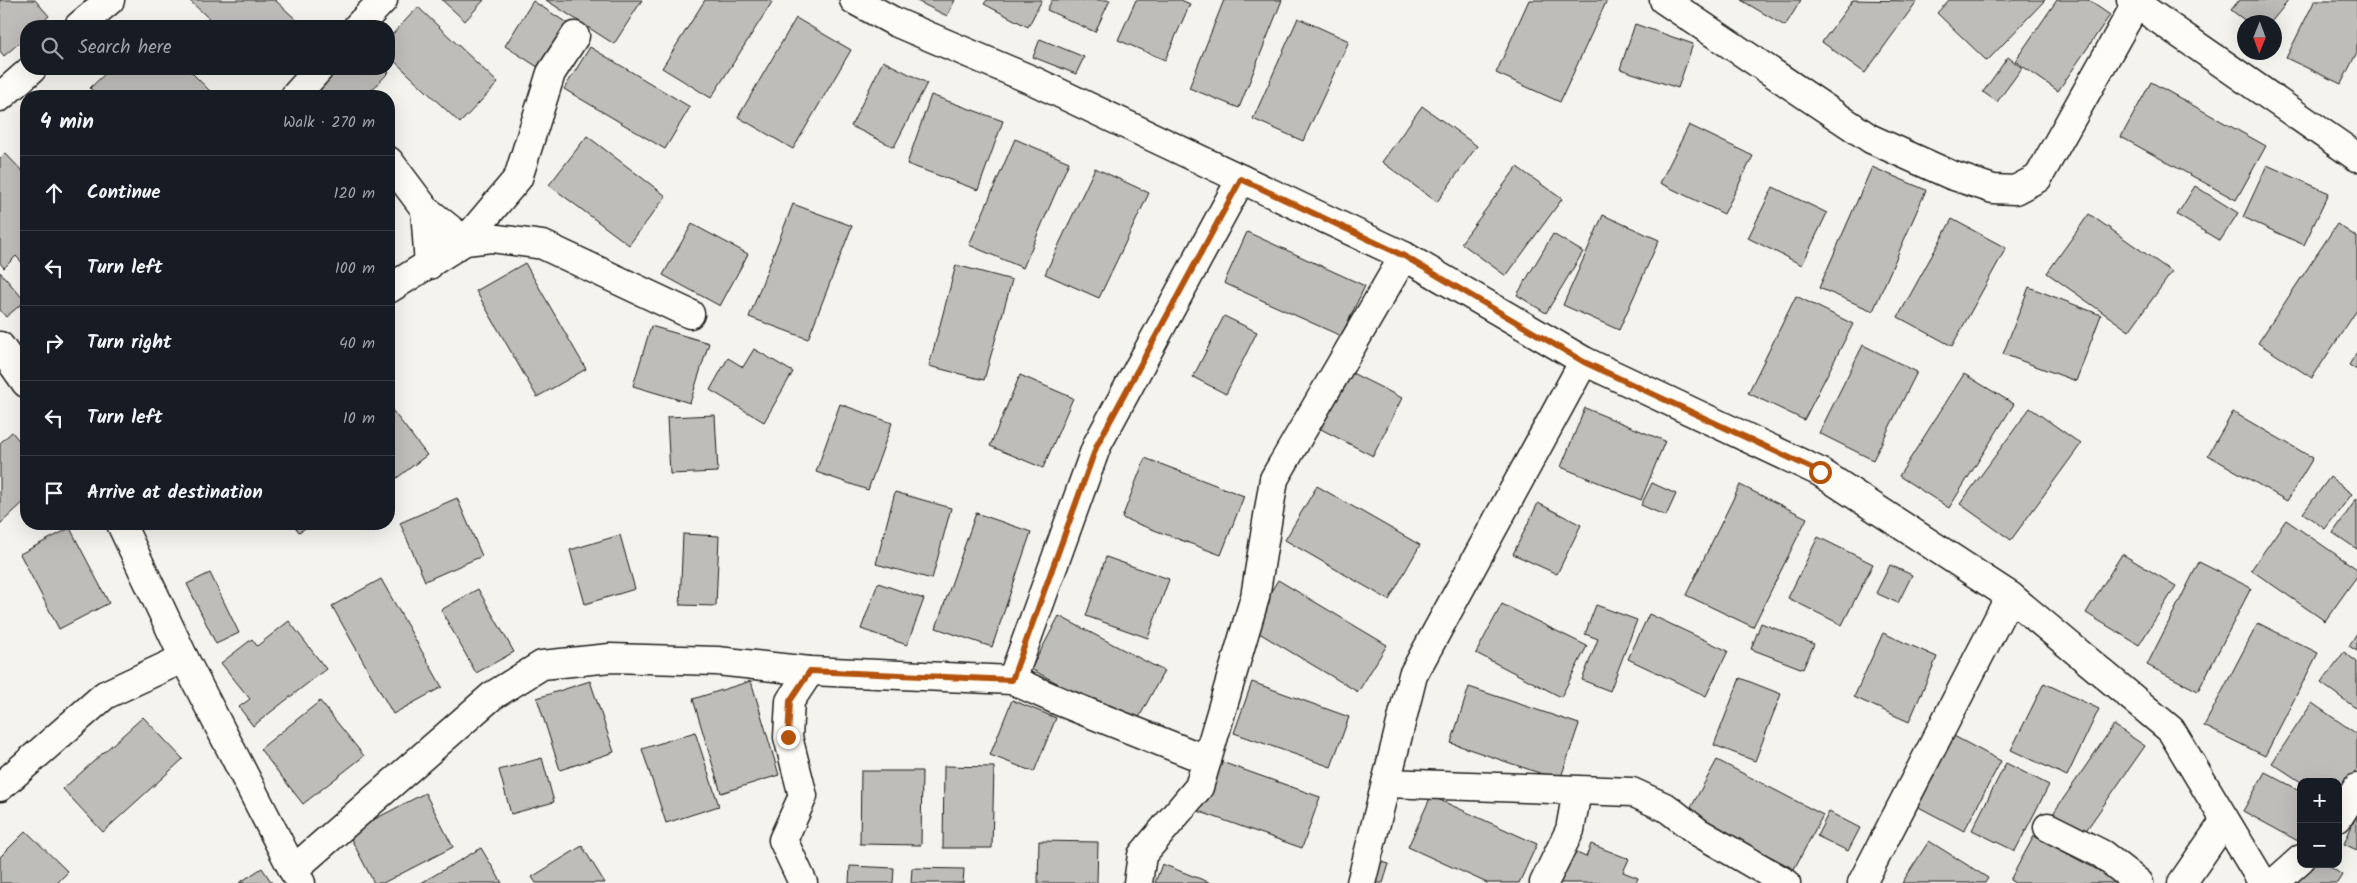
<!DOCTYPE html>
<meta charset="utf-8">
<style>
body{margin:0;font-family:Kalam,sans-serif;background:#242831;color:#f1f3f6}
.controls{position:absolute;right:15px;bottom:15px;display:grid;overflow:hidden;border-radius:10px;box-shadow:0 5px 20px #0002}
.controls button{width:45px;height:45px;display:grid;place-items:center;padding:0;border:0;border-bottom:1px solid #363941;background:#171b24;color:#f1f3f6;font:25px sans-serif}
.compass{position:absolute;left:2237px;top:15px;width:45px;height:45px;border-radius:50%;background:#171b24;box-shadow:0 5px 20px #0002;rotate:181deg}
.stop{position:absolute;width:15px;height:15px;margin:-11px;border:4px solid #b45309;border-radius:50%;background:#fff}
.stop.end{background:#b45309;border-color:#fff;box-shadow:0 1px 5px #0008}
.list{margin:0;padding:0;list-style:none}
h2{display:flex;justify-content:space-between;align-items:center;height:65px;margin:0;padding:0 20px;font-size:21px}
h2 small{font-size:16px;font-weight:400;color:#9ea1a6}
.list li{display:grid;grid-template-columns:32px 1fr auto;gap:15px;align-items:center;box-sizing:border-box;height:75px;padding:0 20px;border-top:1px solid #363941}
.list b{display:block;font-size:19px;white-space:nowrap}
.list em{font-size:16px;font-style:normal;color:#9ea1a6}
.icon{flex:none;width:28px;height:28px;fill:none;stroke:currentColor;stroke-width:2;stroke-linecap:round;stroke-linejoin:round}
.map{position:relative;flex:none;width:2357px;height:883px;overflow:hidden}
.search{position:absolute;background:#171b24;box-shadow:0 5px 20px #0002;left:20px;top:20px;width:375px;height:55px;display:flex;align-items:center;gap:12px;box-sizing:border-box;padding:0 18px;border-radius:20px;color:#9ea1a6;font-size:19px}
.panel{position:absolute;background:#171b24;box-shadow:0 5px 20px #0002;left:20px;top:90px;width:375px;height:440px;border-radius:20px}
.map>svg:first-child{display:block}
.building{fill:#bebdba;stroke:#1c1c1c}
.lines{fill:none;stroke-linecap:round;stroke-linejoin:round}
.minor-casing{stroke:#1c1c1c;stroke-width:31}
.minor{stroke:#fdfcf7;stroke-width:28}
.route{stroke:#b45309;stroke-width:6}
</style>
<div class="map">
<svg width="2357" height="883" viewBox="0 0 2357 883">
<rect width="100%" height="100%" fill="#f4f3ee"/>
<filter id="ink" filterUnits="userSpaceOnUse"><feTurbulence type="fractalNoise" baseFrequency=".02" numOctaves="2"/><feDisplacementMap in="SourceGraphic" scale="10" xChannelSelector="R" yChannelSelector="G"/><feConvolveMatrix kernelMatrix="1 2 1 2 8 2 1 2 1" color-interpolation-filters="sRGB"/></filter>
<g filter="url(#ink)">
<g class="building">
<path d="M0,0h35l14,16 -11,10h-12v11l-22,19 -4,-5z"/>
<path d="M189,0h86l28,26h-86z"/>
<path d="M442,0h42l-19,21z"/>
<path d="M546,0h96l-28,44z"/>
<path d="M705,0h63l4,2 -61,96 -49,-30z"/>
<path d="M915,0h40l-8,16z"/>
<path d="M987,0h55l-14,27 -44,-23z"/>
<path d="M1052,0h58l-15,32 -48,-22z"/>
<path d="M1136,0h45l9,4 -25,56 -47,-20z"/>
<path d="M1224,0h58l-43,108 -50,-20z"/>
<path d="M1529,0h78l-47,102 -64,-29z"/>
<path d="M1741,0h60l-16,26z"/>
<path d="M1853,0l64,1 -52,72 -43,-31z"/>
<path d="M1949,0h96l-58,61 -50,-48z"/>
<path d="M2057,0h31l22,15 -52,76 -43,-30z"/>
<path d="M2239,0h50l-18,22h-24l-16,-12z"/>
<path d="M2315,0h42v52l-16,32 -55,-26z"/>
<path d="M533,1l40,26 -29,44 -39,-25z"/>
<path d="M418,7l80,76 -38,40 -71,-67v-18z"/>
<path d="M796,18l55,32 -58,99 -55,-32z"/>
<path d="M1298,18l51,23 -46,100 -50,-22z"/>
<path d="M1635,24l58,20 -15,44 -58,-19z"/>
<path d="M1040,39l44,18 -8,17 -43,-17z"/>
<path d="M590,47l100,60 -25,42 -101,-60z"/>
<path d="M2008,57l14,11 -25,34 -14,-10z"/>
<path d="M883,61l44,22 -33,64 -43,-21z"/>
<path d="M110,69h78l27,27h-117l-8,-8z"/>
<path d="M331,69h55l3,3 -23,24h-61z"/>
<path d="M2151,82l115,64 -30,54 -115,-63z"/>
<path d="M931,95l72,26 -25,69 -71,-26z"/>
<path d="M1422,106l55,40 -40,56 -55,-40z"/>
<path d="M1689,125l64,31 -29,58 -64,-31z"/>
<path d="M587,136l79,60 -37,49 -80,-60z"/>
<path d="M1015,139l54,23 -46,106 -54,-23z"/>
<path d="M5,153l21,22v92l-10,-11 -12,12 -4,-5v-105z"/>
<path d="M2267,165l62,28 -25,52 -61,-28z"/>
<path d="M1517,167l45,32 -56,77 -45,-33z"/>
<path d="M1872,167l54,23 -53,121 -54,-23z"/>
<path d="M1095,168l54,25 -50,105 -54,-24z"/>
<path d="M2195,186l43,27 -18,28 -43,-26z"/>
<path d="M1773,187l54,26 -25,52 -54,-27z"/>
<path d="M793,204l59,22 -44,113 -59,-22z"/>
<path d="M2089,214l83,58 -43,59 -82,-58z"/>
<path d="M1603,215l56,25 -40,90 -56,-25z"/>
<path d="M1952,219l54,29 -54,98 -54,-29z"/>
<path d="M692,224l56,30 -28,52 -57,-31z"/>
<path d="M2337,224l20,13v73l-45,68 -54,-35z"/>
<path d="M1247,232l118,54 -24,50 -117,-53z"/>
<path d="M1553,234l30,18 -37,61 -29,-18z"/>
<path d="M525,263l61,106 -49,28 -61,-106z"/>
<path d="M956,265l56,15 -28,100 -55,-14z"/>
<path d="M0,272l25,29 -19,16 -6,-7z"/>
<path d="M2029,287l72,28 -25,66 -73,-27z"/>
<path d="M1796,296l57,28 -49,96 -56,-27z"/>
<path d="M1224,316l33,16 -31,62 -33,-17z"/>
<path d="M651,326l58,17 -19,60 -57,-17z"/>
<path d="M1863,345l54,27 -44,88 -54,-27z"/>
<path d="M754,349l39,23 -29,50 -54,-32 18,-32 15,9z"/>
<path d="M2357,352v18l-8,-5z"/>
<path d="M1344,369l58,29 -29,58 -58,-30z"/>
<path d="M1964,374l50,30 -65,104 -50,-32z"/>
<path d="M1020,375l53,23 -30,70 -53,-22z"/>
<path d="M840,404l52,19 -24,67 -52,-18z"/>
<path d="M389,406l38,49 -38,29z"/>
<path d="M1585,408l80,33 -24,59 -80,-33z"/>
<path d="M2030,408l51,36 -70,96 -51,-36z"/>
<path d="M2233,412l80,46 -26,43 -79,-46z"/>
<path d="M715,415l3,57 -48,2 -3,-57z"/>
<path d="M12,432l14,17v51l-26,24v-81z"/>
<path d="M1145,458l99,38 -23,59 -99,-37z"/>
<path d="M2330,477l22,17 -27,35 -22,-16z"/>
<path d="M1652,483l24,11 -10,22 -25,-11z"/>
<path d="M1740,485l67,33 -54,109 -67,-32z"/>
<path d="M1317,486l103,59 -31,55 -104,-60z"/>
<path d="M895,492l56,16 -19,71 -56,-15z"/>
<path d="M457,498l25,58 -57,25 -25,-58z"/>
<path d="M2357,498v51l-24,-16z"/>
<path d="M1538,503l43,22 -24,49 -44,-20z"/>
<path d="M976,513l55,19 -39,115 -56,-19z"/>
<path d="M2286,520l71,49v7l-32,45 -74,-51z"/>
<path d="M293,524h19l-13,8z"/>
<path d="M70,528l39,75 -50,26 -39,-75z"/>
<path d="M683,534l36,2 -3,70 -36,-1z"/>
<path d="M620,535l15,54 -50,15 -15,-54z"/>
<path d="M1818,537l55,27 -31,61 -54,-27z"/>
<path d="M2122,554l54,32 -37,59 -53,-32z"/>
<path d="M1106,557l63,22 -21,59 -62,-22z"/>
<path d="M2199,562l52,26 -53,103 -51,-26z"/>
<path d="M1890,565l22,10 -14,28 -22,-10z"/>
<path d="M210,573l29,60 -23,11 -29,-60z"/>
<path d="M381,579l61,108 -49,27 -61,-108z"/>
<path d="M1278,580l109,65 -29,47 -109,-65z"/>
<path d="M878,583l46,16 -17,46 -46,-16z"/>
<path d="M478,589l36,63 -38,21 -35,-63z"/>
<path d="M1502,604l85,42 -26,51 -85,-44z"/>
<path d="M1596,605l41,15 -27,71 -28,-11 16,-41 -13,-5z"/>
<path d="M1649,614l79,37 -22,45 -78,-37z"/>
<path d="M1059,616l105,55 -29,54 -104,-56z"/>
<path d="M289,621l37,48 -73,57 -14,-19 11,-8 -29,-36 31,-24 5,7z"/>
<path d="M1761,623l53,21 -11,25 -52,-20z"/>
<path d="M2258,623l60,30 -53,103 -61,-30z"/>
<path d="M1883,633l54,24 -28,65 -55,-25z"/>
<path d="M2357,633v18l-8,-5z"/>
<path d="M2344,652l13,10v47l-36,-26z"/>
<path d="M1740,678l41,16 -26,67 -41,-16z"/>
<path d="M590,681l24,71 -54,18 -23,-72z"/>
<path d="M751,681l28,94 -58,18 -28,-94z"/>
<path d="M1252,682l97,35 -18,50 -97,-34z"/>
<path d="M2044,683l55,26 -32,67 -56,-26z"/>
<path d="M1469,687l110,37 -19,56 -109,-37z"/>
<path d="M1012,700l44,18 -22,54 -44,-17z"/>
<path d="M320,701l44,55 -61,48 -43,-55z"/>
<path d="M2312,703l45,31v35l-19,28v-15h-37l-29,-19z"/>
<path d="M143,717l40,42 -80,73 -40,-43z"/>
<path d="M2114,725l31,21 -65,93 -30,-21z"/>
<path d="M695,732l24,74 -53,17 -24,-74z"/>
<path d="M1950,734l51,27 -37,70 -51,-27z"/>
<path d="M542,758l12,44 -43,12 -12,-44z"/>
<path d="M1213,759l107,38 -18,51 -107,-38z"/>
<path d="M1717,760l106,55 -29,54 -106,-56z"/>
<path d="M2006,763l43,22 -34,66 -43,-21z"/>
<path d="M944,766l50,1 -2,81h-49z"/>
<path d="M861,771h61l-1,74 -61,-1z"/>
<path d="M2265,772l36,19v45l-3,5 -55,-30z"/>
<path d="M425,793l28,54 -70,36h-9l-26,-50z"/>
<path d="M1431,796l106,48 -18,39h-32l-79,-36z"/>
<path d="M1829,812l31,16 -12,23 -31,-15z"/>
<path d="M2357,814v36l-13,-6z"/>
<path d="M26,831l42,41 -11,11h-57v-26z"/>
<path d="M2034,836l88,47h-107l-5,-3z"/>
<path d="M1039,841l59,1 -1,41h-59z"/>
<path d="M1929,841l59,37 -3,5h-83z"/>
<path d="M1591,844l38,15 -6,13 15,6 -2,5h-77l13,-32 14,6z"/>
<path d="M582,846l23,37h-69l-4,-6z"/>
<path d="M481,848l21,35h-81z"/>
<path d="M1375,860l14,4 -6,19h-15z"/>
<path d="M1162,864l49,19h-56z"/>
<path d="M2309,864h17l16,11 -5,8h-41z"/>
<path d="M850,866l44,2 -1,15h-44z"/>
<path d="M262,868l10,15h-33z"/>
<path d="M912,868l52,1 -1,14h-52z"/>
</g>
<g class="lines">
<defs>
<g id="minor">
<path d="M854,0l41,22 139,59 370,175 180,105 236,111 190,124 161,134 92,153"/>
<path d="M1664,0l207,139 80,36 42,14 22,1 23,-12 98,-174"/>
<path d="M2131,0l226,157"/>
<path d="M79,26l31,-26"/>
<path d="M358,26l25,-26"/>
<path d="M295,96l24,-27"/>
<path d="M0,97l32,-28"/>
<path d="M389,161l36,48 40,32 26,-3 52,7 147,69"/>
<path d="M425,209l4,56"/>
<path d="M389,289l76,-48 53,-63 33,-105 24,-37"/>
<path d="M0,346l26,37"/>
<path d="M121,524l63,134 109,212 8,13"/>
<path d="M1012,680l85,-235 144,-266"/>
<path d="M1386,783l246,9 35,16 31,24 88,51"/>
<path d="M0,787l105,-92 79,-37"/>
<path d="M2338,818l19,-30"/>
<path d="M2048,827l54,27 37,29"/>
<path d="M293,870l199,-174 50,-31 68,-7 107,3 93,10 202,9 47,21 148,59"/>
<path d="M803,883l-20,-43 20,-44 -15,-59 2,-36 20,-30"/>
<path d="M1138,883l4,-28 57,-68 56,-190 19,-118 130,-223"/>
<path d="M1361,883l52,-208 171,-314"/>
<path d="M1544,883l26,-53 7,-39"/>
<path d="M1862,883l148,-287"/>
<path d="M2182,883l42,-61"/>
<path d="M2274,883l27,-24"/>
</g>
</defs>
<use href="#minor" class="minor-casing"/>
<use href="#minor" class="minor"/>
</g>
</g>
<g class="lines" filter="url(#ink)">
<path class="route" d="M788,737l2,-36 20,-30 202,9 85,-235 144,-266 163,77 180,106 236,110"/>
</g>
</svg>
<div class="controls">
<button>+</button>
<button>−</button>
</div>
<svg class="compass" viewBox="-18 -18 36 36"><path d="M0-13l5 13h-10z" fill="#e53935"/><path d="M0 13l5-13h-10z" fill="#9ea1a6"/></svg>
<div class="stop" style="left:1820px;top:472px"></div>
<div class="stop end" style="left:788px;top:737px"></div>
<div class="search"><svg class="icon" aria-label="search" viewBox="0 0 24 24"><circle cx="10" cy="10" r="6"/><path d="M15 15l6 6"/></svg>Search here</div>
<section class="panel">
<h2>4 min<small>Walk · 270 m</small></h2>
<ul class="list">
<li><svg class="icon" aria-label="ahead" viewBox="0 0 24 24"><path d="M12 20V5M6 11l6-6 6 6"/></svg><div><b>Continue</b></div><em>120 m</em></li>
<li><svg class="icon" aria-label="left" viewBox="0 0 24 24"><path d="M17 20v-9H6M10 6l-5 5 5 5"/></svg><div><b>Turn left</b></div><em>100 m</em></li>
<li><svg class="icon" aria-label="right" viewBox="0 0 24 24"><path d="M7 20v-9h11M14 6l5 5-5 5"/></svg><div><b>Turn right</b></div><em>40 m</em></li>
<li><svg class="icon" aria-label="left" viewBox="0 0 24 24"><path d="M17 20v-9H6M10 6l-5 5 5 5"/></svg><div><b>Turn left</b></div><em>10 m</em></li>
<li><svg class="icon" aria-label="arrive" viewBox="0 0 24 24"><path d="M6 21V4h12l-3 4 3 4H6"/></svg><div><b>Arrive at destination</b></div></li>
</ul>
</section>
</div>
